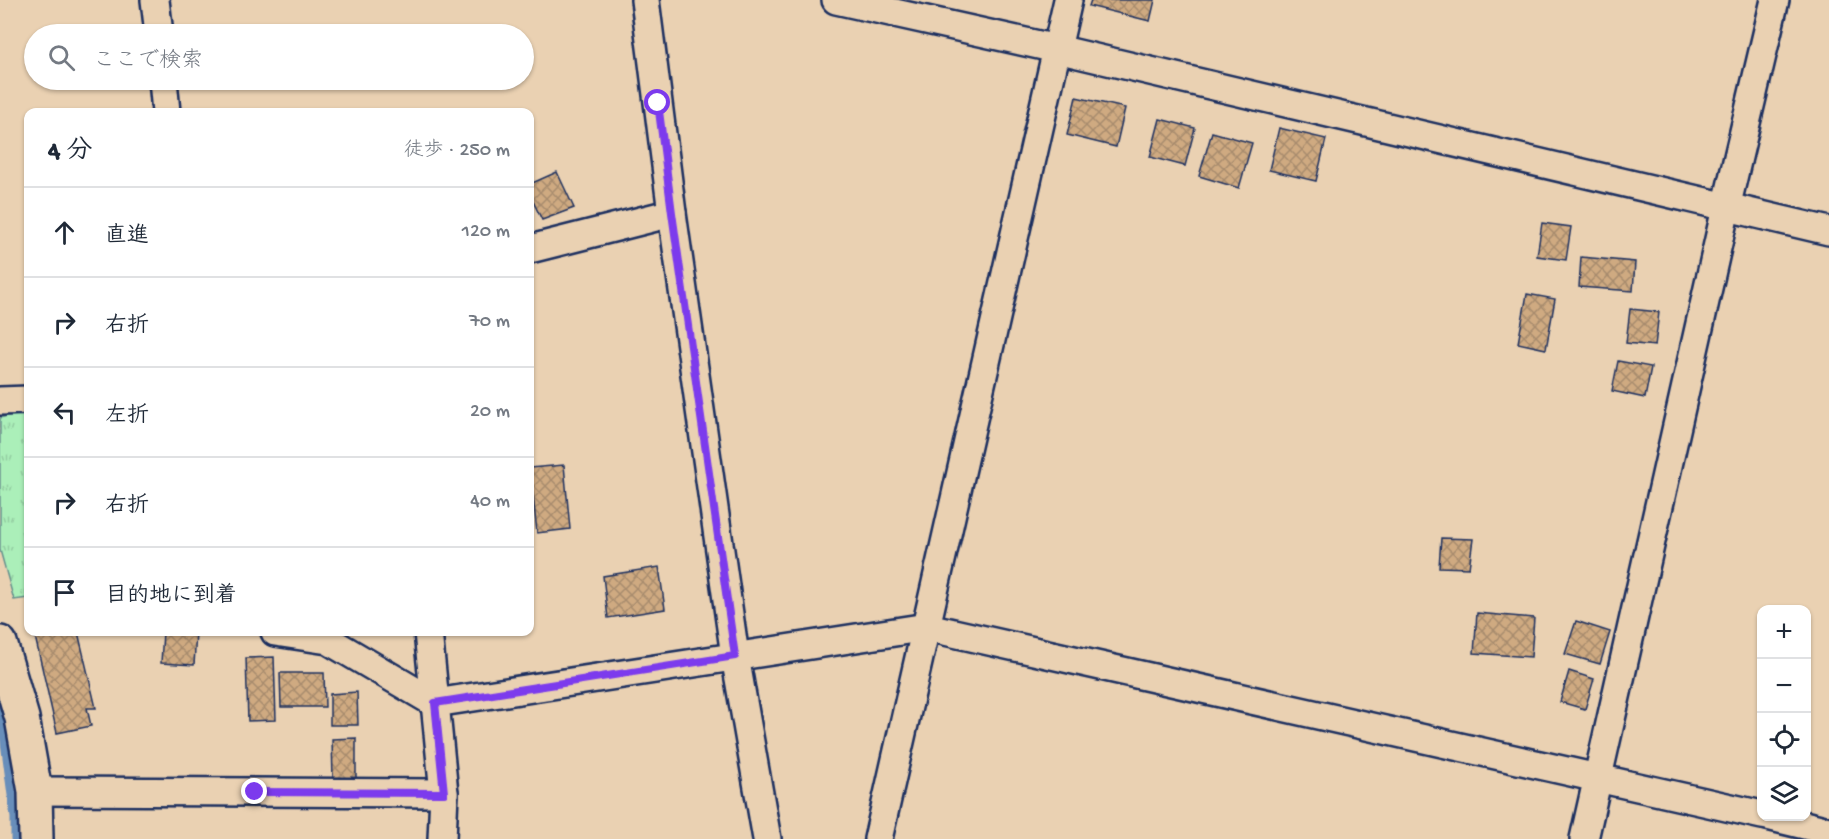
<!DOCTYPE html>
<html lang="ja">
<meta charset="utf-8">
<style>
body{margin:0;font-family:"Gochi Hand","Klee One",sans-serif;background:#f2f2f3;color:#1f2937}
.controls{position:absolute;right:18px;bottom:18px;display:grid;overflow:hidden;border-radius:12px;box-shadow:0 2px 4px #0004}
.controls button{width:54px;height:54px;display:grid;place-items:center;padding:0;border:0;border-bottom:2px solid #e0e1e3;background:#fff;color:#1f2937;font:30px sans-serif}
.stop{position:absolute;width:18px;height:18px;margin:-14px;border:4px solid #7c3aed;border-radius:50%;background:#fff}
.stop.end{background:#7c3aed;border-color:#fff;box-shadow:0 2px 6px #0008}
.list{margin:0;padding:0;list-style:none}
h2{display:flex;justify-content:space-between;align-items:center;height:78px;margin:0;padding:0 24px;font-size:26px}
h2 small{font-size:20px;font-weight:400;color:#747a83}
.list li{display:grid;grid-template-columns:39px 1fr auto;gap:18px;align-items:center;box-sizing:border-box;height:90px;padding:0 24px;border-top:2px solid #e0e1e3}
.list b{display:block;font-size:22px;white-space:nowrap}
.list em{font-size:20px;font-style:normal;color:#747a83}
.icon{flex:none;width:33px;height:33px;fill:none;stroke:currentColor;stroke-width:2;stroke-linecap:round;stroke-linejoin:round}
.map{position:relative;flex:none;width:1829px;height:839px;overflow:hidden}
.search{position:absolute;background:#fff;box-shadow:0 2px 4px #0004;left:24px;top:24px;width:510px;height:66px;display:flex;align-items:center;gap:15px;box-sizing:border-box;padding:0 21px;border-radius:33px;color:#747a83;font-size:22px}
.panel{position:absolute;background:#fff;box-shadow:0 2px 4px #0004;left:24px;top:108px;width:510px;height:528px;border-radius:12px}
.map>svg:first-child{display:block}
.grass{fill:url(#grass-tufts);stroke:#638f8c;stroke-width:1.5}
.lines{fill:none;stroke-linecap:round;stroke-linejoin:round}
.stream{stroke:#678eba;stroke-width:9}
.building{fill:url(#building-cross-hatch);stroke:#1b2f5e;stroke-width:1.5}
.street-casing{stroke:#1b2f5e;stroke-width:32}
.secondary-casing{stroke:#1b2f5e;stroke-width:38}
.street{stroke:#ead1b2;stroke-width:27}
.secondary{stroke:#ead1b2;stroke-width:33}
.route{stroke:#7c3aed;stroke-width:8}
</style>
<div class="map">
<svg width="1829" height="839" viewBox="0 0 1829 839">
<defs>
<pattern id="grass-tufts" width="24" height="20" patternUnits="userSpaceOnUse" patternTransform="scale(1.5)"><rect width="24" height="20" fill="#abefb9"/><path d="M3 7l-1-3M5 7V3M7 7l1-3M15 17l-1-3M17 17v-4M19 17l1-3" fill="none" stroke="#93cda1"/></pattern>
<pattern id="building-cross-hatch" width="8" height="8" patternUnits="userSpaceOnUse" patternTransform="scale(1.5)"><rect width="8" height="8" fill="#cfaa81"/><path d="M0 0l8 8M0 8l8-8" fill="none" stroke="#a78b6d"/></pattern>
</defs>
<rect width="100%" height="100%" fill="#ead1b2"/>
<filter id="ink" filterUnits="userSpaceOnUse"><feTurbulence type="fractalNoise" baseFrequency=".0167" numOctaves="2"/><feDisplacementMap in="SourceGraphic" scale="12" xChannelSelector="R" yChannelSelector="G"/><feConvolveMatrix kernelMatrix="1 2 1 2 8 2 1 2 1" color-interpolation-filters="sRGB"/></filter>
<g filter="url(#ink)">
<path class="grass" d="M28,413v185l-14,2 -14,-50v-132l14,-4z"/>
<g class="lines">
<path class="stream" d="M0,704l15,114v21"/>
</g>
<g class="building">
<path d="M1091,0h64l-5,21 -61,-15z"/>
<path d="M1076,97l49,11 -9,39 -49,-12z"/>
<path d="M1160,119l35,9 -10,38 -35,-9z"/>
<path d="M1279,128l47,11 -10,42 -47,-11z"/>
<path d="M1212,132l40,11 -13,45 -40,-12z"/>
<path d="M557,172l17,36 -32,12 -12,-25v-11z"/>
<path d="M1542,223l29,4 -5,33 -29,-4z"/>
<path d="M1581,257l54,5 -2,29 -54,-4z"/>
<path d="M1527,294l28,5 -9,50 -28,-6z"/>
<path d="M1630,309l29,3 -4,34 -29,-3z"/>
<path d="M1618,361l33,6 -6,31 -33,-7z"/>
<path d="M564,465l6,64 -33,4 -7,-65z"/>
<path d="M1441,538l32,1 -4,29 -30,-1z"/>
<path d="M659,567l6,42 -57,9 -5,-42z"/>
<path d="M1477,613l57,5 -3,39 -57,-4z"/>
<path d="M1576,621l34,11 -10,32 -35,-10z"/>
<path d="M34,632h44l18,76h-9l4,18 -34,7z"/>
<path d="M163,632h33l-2,33 -33,-2z"/>
<path d="M440,632h46l-45,5z"/>
<path d="M274,657l2,63 -28,1 -2,-63z"/>
<path d="M1569,671l25,8 -9,30 -25,-7z"/>
<path d="M280,673h44l1,34h-44z"/>
<path d="M357,692l1,33h-28v-31z"/>
<path d="M356,738v41h-23l-1,-40z"/>
</g>
<g class="lines">
<defs>
<g id="street">
<path d="M155,0l4,34"/>
<path d="M645,0l27,213 63,443 32,183"/>
<path d="M836,0l221,49 772,182"/>
<path d="M163,80l3,32"/>
<path d="M530,249l142,-36"/>
<path d="M0,401l28,-1"/>
<path d="M275,632l53,8 107,63 492,-76 835,188"/>
<path d="M428,632l16,161 -2,46"/>
<path d="M35,791l409,2"/>
<path d="M1767,816l62,15"/>
<path d="M878,839l190,-839"/>
<path d="M1584,839l142,-631 49,-208"/>
</g>
<path id="secondary" d="M0,643l22,75 13,73 1,48"/>
</defs>
<use href="#street" class="street-casing"/>
<use href="#secondary" class="secondary-casing"/>
<use href="#street" class="street"/>
<use href="#secondary" class="secondary"/>
</g>
</g>
<g class="lines" filter="url(#ink)">
<path class="route" d="M255,792l189,1 -9,-90 300,-47 -63,-443 -14,-110"/>
</g>
</svg>
<div class="controls">
<button>+</button>
<button>−</button>
<button><svg class="icon" aria-label="locate" viewBox="0 0 24 24"><circle cx="12" cy="12" r="6"/><path d="M12 2v4M12 18v4M2 12h4M18 12h4"/></svg></button>
<button><svg class="icon" aria-label="layers" viewBox="0 0 24 24"><path d="M12 4l9 5-9 5-9-5zM3 14l9 5 9-5"/></svg></button>
</div>
<div class="stop" style="left:658px;top:103px"></div>
<div class="stop end" style="left:255px;top:792px"></div>
<div class="search"><svg class="icon" aria-label="search" viewBox="0 0 24 24"><circle cx="10" cy="10" r="6"/><path d="M15 15l6 6"/></svg>ここで検索</div>
<section class="panel">
<h2>4 分<small>徒歩 · 250 m</small></h2>
<ul class="list">
<li><svg class="icon" aria-label="ahead" viewBox="0 0 24 24"><path d="M12 20V5M6 11l6-6 6 6"/></svg><div><b>直進</b></div><em>120 m</em></li>
<li><svg class="icon" aria-label="right" viewBox="0 0 24 24"><path d="M7 20v-9h11M14 6l5 5-5 5"/></svg><div><b>右折</b></div><em>70 m</em></li>
<li><svg class="icon" aria-label="left" viewBox="0 0 24 24"><path d="M17 20v-9H6M10 6l-5 5 5 5"/></svg><div><b>左折</b></div><em>20 m</em></li>
<li><svg class="icon" aria-label="right" viewBox="0 0 24 24"><path d="M7 20v-9h11M14 6l5 5-5 5"/></svg><div><b>右折</b></div><em>40 m</em></li>
<li><svg class="icon" aria-label="arrive" viewBox="0 0 24 24"><path d="M6 21V4h12l-3 4 3 4H6"/></svg><div><b>目的地に到着</b></div></li>
</ul>
</section>
</div>
